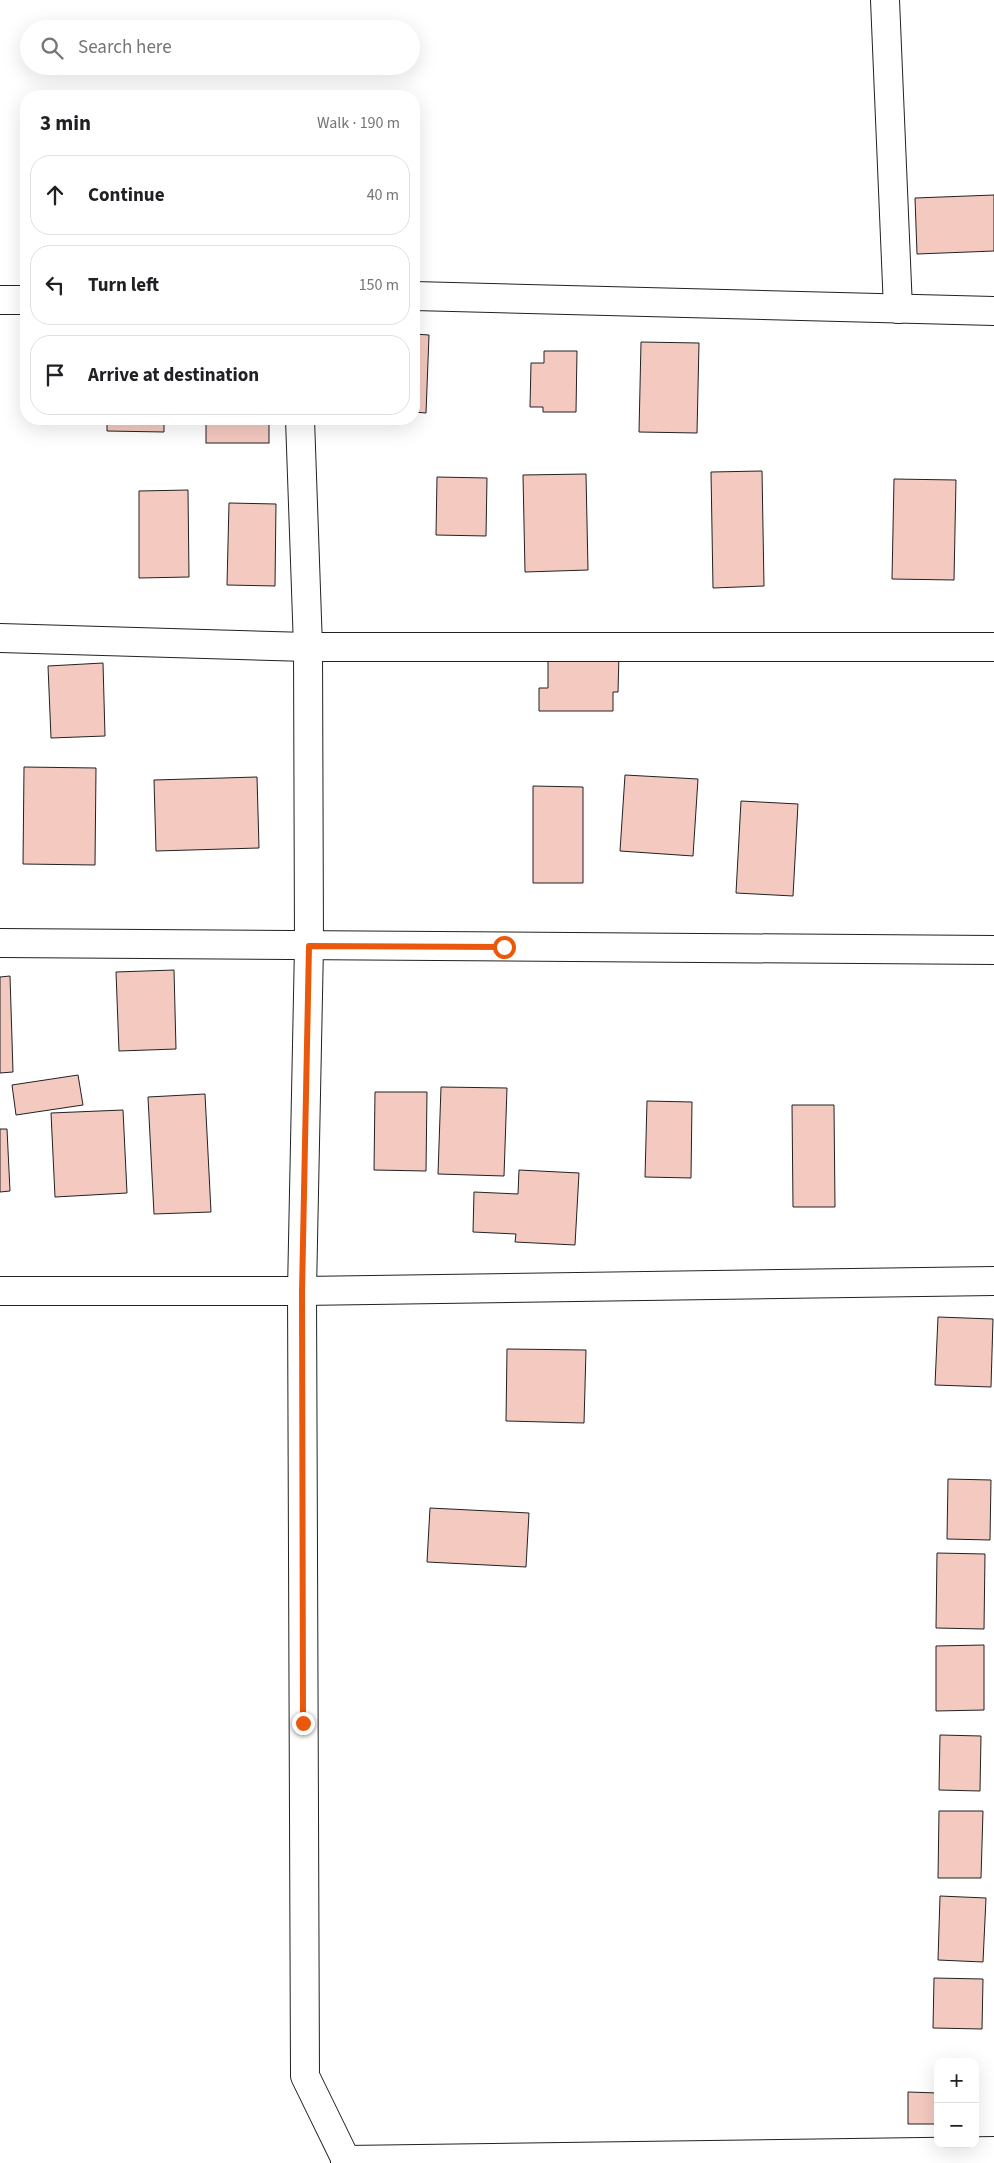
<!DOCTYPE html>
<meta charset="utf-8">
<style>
body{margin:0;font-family:"Source Sans 3",sans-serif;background:#f2f2f2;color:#202124}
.controls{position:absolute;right:15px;bottom:15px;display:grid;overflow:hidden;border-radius:10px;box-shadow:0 5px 20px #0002}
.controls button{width:45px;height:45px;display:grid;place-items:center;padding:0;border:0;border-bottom:1px solid #e0e0e0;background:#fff;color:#202124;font:25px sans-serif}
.stop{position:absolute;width:15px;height:15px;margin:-11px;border:4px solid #ea580c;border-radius:50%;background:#fff}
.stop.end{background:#ea580c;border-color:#fff;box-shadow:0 1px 5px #0008}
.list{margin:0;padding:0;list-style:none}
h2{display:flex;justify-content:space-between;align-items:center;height:65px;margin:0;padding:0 20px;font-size:21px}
h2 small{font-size:16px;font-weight:400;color:#757577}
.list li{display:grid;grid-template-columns:32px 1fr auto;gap:15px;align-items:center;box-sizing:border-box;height:80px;margin:0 10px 10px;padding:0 10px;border:1px solid #e0e0e0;border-radius:20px}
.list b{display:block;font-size:19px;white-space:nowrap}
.list em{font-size:16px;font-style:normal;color:#757577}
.icon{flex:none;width:28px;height:28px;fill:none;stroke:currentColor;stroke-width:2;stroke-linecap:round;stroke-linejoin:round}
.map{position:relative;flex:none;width:994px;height:2163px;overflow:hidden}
.search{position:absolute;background:#fff;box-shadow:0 5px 20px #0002;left:20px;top:20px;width:400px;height:55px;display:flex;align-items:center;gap:12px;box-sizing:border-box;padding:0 18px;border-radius:28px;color:#757577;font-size:19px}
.panel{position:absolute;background:#fff;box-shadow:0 5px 20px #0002;left:20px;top:90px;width:400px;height:335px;border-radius:20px}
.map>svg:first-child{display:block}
.building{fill:#f3c9c0;stroke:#222}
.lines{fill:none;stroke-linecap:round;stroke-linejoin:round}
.minor-casing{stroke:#222;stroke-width:30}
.minor{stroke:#fff;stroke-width:28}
.route{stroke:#ea580c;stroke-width:6}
</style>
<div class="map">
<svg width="994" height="2163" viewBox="0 0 994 2163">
<rect width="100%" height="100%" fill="#fff"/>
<g class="building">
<path d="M994,195v56l-77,3 -2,-56z"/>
<path d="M414,334l15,1 -3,78 -12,-1z"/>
<path d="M641,342l58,1 -2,90 -58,-1z"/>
<path d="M544,351h33l-1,61h-33v-5h-13l1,-44h13z"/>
<path d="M107,419h57v13l-57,-1z"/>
<rect x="206" y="419" width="63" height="24"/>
<path d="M762,471l2,115 -51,2 -2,-116z"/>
<path d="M586,474l2,96 -63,2 -2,-97z"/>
<path d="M437,477l50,1 -1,58 -50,-1z"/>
<path d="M894,479l62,1 -2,100 -62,-1z"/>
<path d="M188,490l1,87 -50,1v-87z"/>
<path d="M229,503l47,1 -1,82 -48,-1z"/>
<path d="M548,654h71l-1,38h-5v19h-74v-23h9z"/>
<path d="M103,663l2,73 -54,2 -3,-72z"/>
<path d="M24,767l72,1 -1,97 -72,-1z"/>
<path d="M625,775l73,4 -5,77 -73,-5z"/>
<path d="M257,777l2,71 -103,3 -2,-71z"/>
<path d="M533,786l50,1v96h-50z"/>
<path d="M741,801l57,3 -5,92 -57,-3z"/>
<path d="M174,970l2,79 -57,2 -3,-79z"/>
<path d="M10,976l3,96 -13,1v-96z"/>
<path d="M78,1075l5,30 -67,10 -4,-30z"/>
<path d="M441,1087l66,1 -3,88 -66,-2z"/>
<path d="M375,1092h52l-1,79 -52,-1z"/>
<path d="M205,1094l6,118 -57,2 -6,-117z"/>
<path d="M647,1101l45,1 -1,76 -46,-1z"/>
<path d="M792,1105h42l1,102h-42z"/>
<path d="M123,1110l4,83 -72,4 -4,-84z"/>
<path d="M0,1129h7l3,62 -10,1z"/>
<path d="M519,1170l60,3 -4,72 -60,-3 1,-8 -43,-2 1,-40 44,2z"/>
<path d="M938,1317l55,2 -2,68 -56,-2z"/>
<path d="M507,1349l79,1 -2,73 -78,-2z"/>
<path d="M948,1479l43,1 -1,60 -43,-1z"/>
<path d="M430,1508l99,5 -3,54 -99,-5z"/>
<path d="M937,1553l48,1 -1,75 -48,-1z"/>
<path d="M984,1645v65l-48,1v-65z"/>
<path d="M940,1735l41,1 -1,55 -41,-1z"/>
<path d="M939,1811h44l-2,67h-43z"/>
<path d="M940,1896l46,2 -3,64 -45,-2z"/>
<path d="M934,1978l49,1 -1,50 -49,-1z"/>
<path d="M908,2092l30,1v31h-30z"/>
<rect x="975" y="2094" width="3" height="31"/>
</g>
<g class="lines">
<defs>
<g id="minor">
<path d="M885,0l13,309"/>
<path d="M414,296l580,15"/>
<path d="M0,300h26"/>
<path d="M300,419l8,228 1,299 -7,345 3,785 41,84 -1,3"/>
<path d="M0,638l308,9h686"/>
<path d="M0,943l994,7"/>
<path d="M0,1291h302l692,-10"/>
<path d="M346,2160l648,-9"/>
</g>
</defs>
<use href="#minor" class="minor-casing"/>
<use href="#minor" class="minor"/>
</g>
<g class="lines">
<path class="route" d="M303,1723l-1,-431 7,-346 195,1"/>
</g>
</svg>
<div class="controls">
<button>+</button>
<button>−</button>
</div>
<div class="stop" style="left:504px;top:947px"></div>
<div class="stop end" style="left:303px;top:1723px"></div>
<div class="search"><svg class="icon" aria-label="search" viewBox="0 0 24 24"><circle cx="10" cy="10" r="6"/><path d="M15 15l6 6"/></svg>Search here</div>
<section class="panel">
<h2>3 min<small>Walk · 190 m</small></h2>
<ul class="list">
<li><svg class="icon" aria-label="ahead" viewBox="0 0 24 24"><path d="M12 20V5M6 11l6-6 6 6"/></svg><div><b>Continue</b></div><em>40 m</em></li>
<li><svg class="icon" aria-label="left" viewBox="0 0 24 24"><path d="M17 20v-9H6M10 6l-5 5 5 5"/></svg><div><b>Turn left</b></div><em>150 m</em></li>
<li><svg class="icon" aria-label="arrive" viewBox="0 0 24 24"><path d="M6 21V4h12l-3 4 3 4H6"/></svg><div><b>Arrive at destination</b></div></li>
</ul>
</section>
</div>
